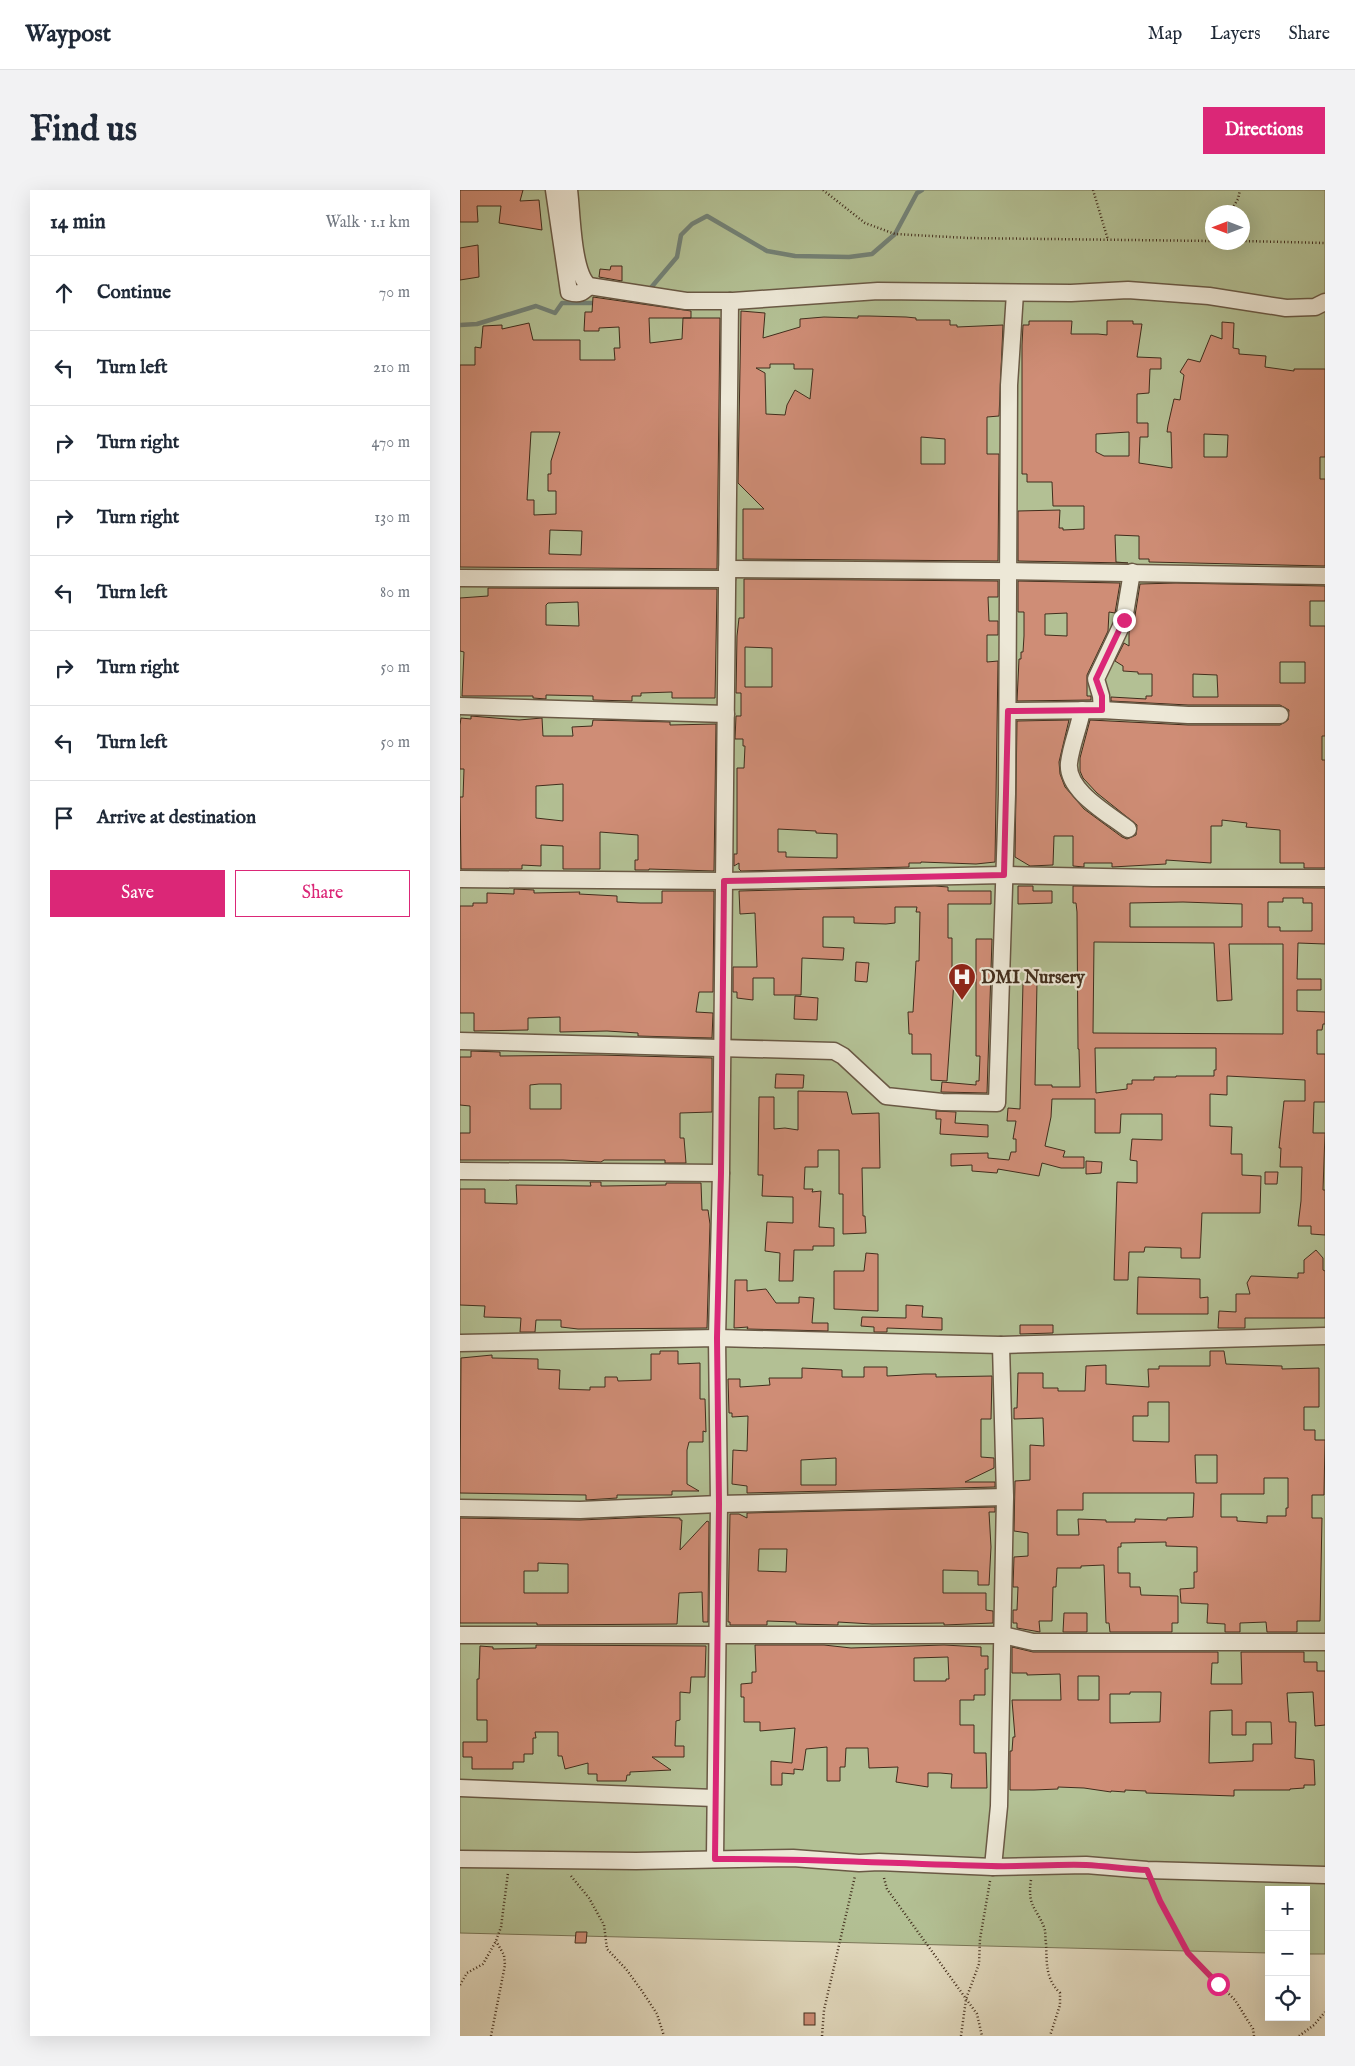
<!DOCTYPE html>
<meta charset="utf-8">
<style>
body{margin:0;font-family:"IM FELL English",serif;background:#f2f2f3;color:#1f2937}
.controls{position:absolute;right:15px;bottom:15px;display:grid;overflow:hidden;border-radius:0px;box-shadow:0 5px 20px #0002}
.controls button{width:45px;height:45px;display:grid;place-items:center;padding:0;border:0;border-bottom:1px solid #e0e1e3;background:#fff;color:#1f2937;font:25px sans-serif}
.compass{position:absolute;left:745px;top:15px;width:45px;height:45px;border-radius:50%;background:#fff;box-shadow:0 5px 20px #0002;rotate:270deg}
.stop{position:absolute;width:15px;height:15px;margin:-11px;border:4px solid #db2777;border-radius:50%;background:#fff}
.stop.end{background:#db2777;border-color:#fff;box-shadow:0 1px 5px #0008}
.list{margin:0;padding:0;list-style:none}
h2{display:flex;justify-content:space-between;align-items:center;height:65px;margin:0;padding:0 20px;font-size:21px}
h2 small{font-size:16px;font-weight:400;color:#747a83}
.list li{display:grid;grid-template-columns:32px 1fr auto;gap:15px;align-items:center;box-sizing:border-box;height:75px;padding:0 20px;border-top:1px solid #e0e1e3}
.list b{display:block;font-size:19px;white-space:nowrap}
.list em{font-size:16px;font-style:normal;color:#747a83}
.actions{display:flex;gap:10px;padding:15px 20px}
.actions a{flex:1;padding:11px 0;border:1px solid #db2777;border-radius:0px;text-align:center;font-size:18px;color:#db2777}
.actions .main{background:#db2777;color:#fff}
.icon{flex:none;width:28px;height:28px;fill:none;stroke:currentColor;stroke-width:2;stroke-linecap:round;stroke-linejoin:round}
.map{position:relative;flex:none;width:865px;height:1846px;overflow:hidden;border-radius:0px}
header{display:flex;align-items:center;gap:30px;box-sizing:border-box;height:70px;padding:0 25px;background:#fff;border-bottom:1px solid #e0e1e3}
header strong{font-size:24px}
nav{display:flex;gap:28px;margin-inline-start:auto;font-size:18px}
.intro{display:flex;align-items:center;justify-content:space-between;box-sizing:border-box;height:120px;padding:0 30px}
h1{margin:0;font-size:35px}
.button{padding:12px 22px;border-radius:0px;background:#db2777;color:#fff;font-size:18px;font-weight:700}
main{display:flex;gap:30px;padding:0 30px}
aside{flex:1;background:#fff;border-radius:0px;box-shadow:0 5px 20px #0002}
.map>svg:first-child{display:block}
.green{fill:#b3c094;stroke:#7a7658;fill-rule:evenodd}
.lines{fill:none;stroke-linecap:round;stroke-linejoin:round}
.stream{stroke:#738277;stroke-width:4.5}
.building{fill:#cf8d76;stroke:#412d1c;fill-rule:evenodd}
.minor-casing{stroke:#6a5945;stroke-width:19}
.path{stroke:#412d1c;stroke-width:2.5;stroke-dasharray:1 2.5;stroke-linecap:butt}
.minor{stroke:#ede8d7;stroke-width:16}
.route{stroke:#db2777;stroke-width:6}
.labels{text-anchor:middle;stroke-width:4.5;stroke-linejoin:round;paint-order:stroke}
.poi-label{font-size:18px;font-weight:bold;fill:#412d1c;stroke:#ede8d7;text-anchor:start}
</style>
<header>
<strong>Waypost</strong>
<nav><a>Map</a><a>Layers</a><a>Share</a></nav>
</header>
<div class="intro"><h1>Find us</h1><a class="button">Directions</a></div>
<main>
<aside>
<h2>14 min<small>Walk · 1.1 km</small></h2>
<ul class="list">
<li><svg class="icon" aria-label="ahead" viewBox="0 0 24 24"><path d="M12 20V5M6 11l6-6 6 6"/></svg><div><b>Continue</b></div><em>70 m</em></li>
<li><svg class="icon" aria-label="left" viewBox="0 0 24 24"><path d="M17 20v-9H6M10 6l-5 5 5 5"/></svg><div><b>Turn left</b></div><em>210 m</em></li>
<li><svg class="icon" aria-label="right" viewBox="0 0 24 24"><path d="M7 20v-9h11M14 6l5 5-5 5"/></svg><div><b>Turn right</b></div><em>470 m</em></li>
<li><svg class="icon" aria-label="right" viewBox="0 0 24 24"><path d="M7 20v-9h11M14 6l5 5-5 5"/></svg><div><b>Turn right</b></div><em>130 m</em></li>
<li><svg class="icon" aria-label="left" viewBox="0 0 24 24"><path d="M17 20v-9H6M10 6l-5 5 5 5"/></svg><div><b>Turn left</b></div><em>80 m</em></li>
<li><svg class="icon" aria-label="right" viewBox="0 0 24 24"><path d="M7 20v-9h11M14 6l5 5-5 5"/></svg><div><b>Turn right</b></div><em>50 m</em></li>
<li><svg class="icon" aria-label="left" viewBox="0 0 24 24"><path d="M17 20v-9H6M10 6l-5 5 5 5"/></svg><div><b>Turn left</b></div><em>50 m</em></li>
<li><svg class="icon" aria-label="arrive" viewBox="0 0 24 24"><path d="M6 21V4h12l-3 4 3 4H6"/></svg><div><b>Arrive at destination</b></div></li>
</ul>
<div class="actions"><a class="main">Save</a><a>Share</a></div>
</aside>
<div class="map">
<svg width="865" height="1846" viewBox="0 0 865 1846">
<rect width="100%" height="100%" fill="#e4dcc1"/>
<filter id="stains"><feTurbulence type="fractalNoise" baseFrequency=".004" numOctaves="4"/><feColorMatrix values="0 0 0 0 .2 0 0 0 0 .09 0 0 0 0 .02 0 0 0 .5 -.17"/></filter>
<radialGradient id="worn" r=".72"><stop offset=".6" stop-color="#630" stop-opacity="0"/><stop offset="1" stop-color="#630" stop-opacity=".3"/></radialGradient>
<path class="green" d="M0,0h865v1764h-19v-64h-37v63l-809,-20zM752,22h30v30h-30z"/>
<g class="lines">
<g class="stream">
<path d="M189,100l28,-33 4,-22 11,-11 15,-8 60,35 28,5 54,1 23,-3 23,-20 22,-41 5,-3"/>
<path d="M0,135l17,-1 59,-18 19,7 7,-10h36"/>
</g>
</g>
<g class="building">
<path d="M0,0h63l-3,11 19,-1 3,30 -43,-7 2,-17h-24l1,16h-18z"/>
<path d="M18,55l1,32 -19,3v-32z"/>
<path d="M151,76h11v15l-23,-4 1,-8 10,1z"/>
<path d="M133,107l98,14v7h-42l1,25 32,-4 1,-21h37l-3,251 -257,-2v-202h15v-18l6,1 2,-22 19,-1v4l27,-6 4,17h47v20h35l-1,-12h6l-1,-21 -20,1v3h-15l1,-19h7zM71,242h29l-9,29v13h-3v17h8v23l-22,1v-15h-7zM90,340l32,1 -1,24 -32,-1z"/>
<path d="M281,121l24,2 -2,25 37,-11v-8l24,-2 34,1v-2h11l37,1 10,1v2h34v5h7v2l46,-2 -4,91 -12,1v37h12l-1,107 -255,-2v-50h21l-26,-26zM310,174h24v5h19l-3,30 -15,-9 -8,15 -2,10 -19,-1 -1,-41 -9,-5h14zM461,247l24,2v25h-24z"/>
<path d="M569,131h43l-1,13h27l9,1v-14h26v3h9l-5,33 24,1v11h-11l-1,24 -12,1v29h11v14h-8l-1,26 33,5 -1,-36h-4l1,-7 6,-26 6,1 4,-25 -4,-3 8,-13 12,3 11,-27 11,4v-17l12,1 -1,25 6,1v5l27,2 -1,11 29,4v-2h31v88h-5v22h5v87l-176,-4v-3h-10v-23l-24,-1 1,27 12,1 -110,-2v-50l42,-1 -1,18h4v2l21,-1v-23h-31l-1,-24h-25v-8h-5v-129l1,-20h6zM669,242v24h-25l-8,-4v-18zM744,244l24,1 -1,22h-23z"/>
<path d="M284,389l254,2v16h-10l1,24h9v14h-11v27l11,-1 -3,201 -19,2 -55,-2v1h-12v4l-168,4 -2,-2v-6l-5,3v-12h3v-86h7l1,-22h-2v-7h-8l1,-23h5v-23h-5l1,-57 2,-18h5zM285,457l27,1v39h-27zM318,639l38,2v2l21,1v24l-51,-1v-5h-8z"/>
<path d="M558,391l102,2 -5,30 -6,-1 -1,19 -21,44v21h4v4l-74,1 2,-42h2v-7h2l1,-16v-24h-6zM607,423v23l-22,-1v-21z"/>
<path d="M716,393l149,3v15h-15v25h15v110h-3v24h3v108h-21v-5h-24v-33l-34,-3 1,-4 -25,-3v6h-11v37l-45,-3v4l-54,3v-4h-28v4l-11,-1v-30h-19l-1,29 -23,1 -15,-9 2,-136 52,-1 -10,42 1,12 5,13 19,22 38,28 5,2 9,-4 1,-10 -40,-32 -14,-15 -3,-7v-13l10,-38 98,5h92l8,-5 1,-10 -9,-5h-92l-77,-4v-4l35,2v-3h6v-22h-14v-2l-15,-1v-5l-8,-5 9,-18 5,3v-14l5,-10 6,-38zM820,472h25v21h-25zM733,484l24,1 1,22h-25z"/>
<path d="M28,398l229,1 -2,109h-43v-6l-31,1v3h-9v5l-39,-1v-4l-47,-1v4l-13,-1v-2h-71l2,-44 -4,-1v-53l28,-2zM118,412l1,24 -33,-1v-20l2,-2z"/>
<path d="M11,526l48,4 23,-2 1,18h30l-1,-9 20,-1 1,-6 77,2v3l46,-1 -2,147 -65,-2v1h-14v-10h3v-25l-38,-3v37h-37v-23l-22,-1v21l-19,-1v4h-61l-1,-72h3l1,-28h-4v-44l1,-7 10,1zM103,594v37l-27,-3v-32z"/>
<path d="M475,696l13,1v4h43v13h-43v34h4v43h2l-7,100 -16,-1v-26h-19v-20h-3l-1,-22h5l3,-51h3l1,-49h-4l1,-5h-22v16l-9,1 -32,-1v-6h-31v30l21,1 -1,12 -41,-2 -1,37h-27v-17h-21v22l-16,-2v-6h-4v-25h24l-2,-54 -15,1 -1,-23z"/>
<path d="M558,696h15v5h19v12l-34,1z"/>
<path d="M613,696l252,2v56l-27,-1 -1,36h24v11h-24v21l28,1v12h-2l-1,6h-5v24h8v48h-11l-1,31h12l-2,57h2v45l-14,-1v-8h-13l3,-25 1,-34h-22l1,-19h-2l5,-47h21v-21l-78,-4v19l-17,-1v32l22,1 -1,27h11v21l19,1 -1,37h-58l-2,45h-19v-10l-36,-1 -1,5h-15l-1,28h-14l3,-98 20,1v-22l-7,-1 2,-21 30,1v-26h-41l-1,19h-25v-34h-43l-1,18 -6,29 20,5 -2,6h21v11h-23l-19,-5 -3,13 -41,-7 -1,4 -25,-2v-6l-21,1v-12l37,-1v5l21,2 2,-8h5v-13h-3l3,-18h-9l1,-13 12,1 3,-127h14l-2,103h17v2h28l-1,-38h-1l-1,-137 -1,-9h-3zM823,708h20v5h9v28h-32v-4h-12v-25h15zM723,712l59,2v23h-112v-24zM634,752l120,1 3,58 15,-1 -3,-56h54v90l-190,-1zM635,858h121v22h-2v6h-38v1h-22v3h-22v4h-5v5l-31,4z"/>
<path d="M54,699l20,1v3l46,-1 -1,2 38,2v6l23,1h22v-12h52l-1,101h-14l-3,20 17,1 -1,25 -74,-2v-3l-31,-2 -47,1v-15l-32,1v12l-54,1v-18h-14v-107h13v-3h14v-10l27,1z"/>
<path d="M516,749h16l-5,154 -46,-1 1,-10 34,3v-4h3l1,-25h-4z"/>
<path d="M396,772l13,1 -2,19 -12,-1z"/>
<path d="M335,806l23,2 -1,22 -23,-1z"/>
<path d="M11,861l29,1v4l99,-1 113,3v54l-32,1v25h4l2,25h-21v-3h-61l-3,2 -38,-2h-103v-27h10v-27l-10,-1v-48h11zM79,894h22v25h-31v-24z"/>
<path d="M316,884l28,1 -1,13h-28z"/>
<path d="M338,901l49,1 5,22 27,-1 1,55h-18l1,48h2l1,17 -23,1v-40h-4v-44h-21v17h-13l-1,22h9l-1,3 9,-1 -2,36 15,1v18h-21v4h-19l-1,31h-14l1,-28 -15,-2 2,-29 26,1v-26l-31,-1 1,-21h-5l1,-78h15v32l11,-1 13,2z"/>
<path d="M476,921l20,1 -1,11 33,2v12l-48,-3 1,-15h-5z"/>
<path d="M626,971l16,1 -1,11 -15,1z"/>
<path d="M805,982h13l-1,12h-12z"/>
<path d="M130,992h11v4h4l61,-1v-2h35l1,27h6l2,14 -3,104 -129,1 -17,-2v-7h-25l-1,12h-15l1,-14 -37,-1 1,-11 -25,-1v-116h25v14l32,1 -1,-19 73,1h2z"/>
<path d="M856,1060l7,8v12l2,1v47h-80v10h-27l1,-17 17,1v-18h14l-3,-11 4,-7 47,2v-5h6v-13z"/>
<path d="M406,1063l12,1v57l-44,-2v-38h30z"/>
<path d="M678,1087l62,2v19l8,-1v17h-71z"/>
<path d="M275,1090h12v11l19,-2 10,14h23v-6l15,1 -2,25h16v8l-81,-2 1,-2 -14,1z"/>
<path d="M446,1115l17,1 -1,11 20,1v12l-55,-2v4h-13v-5l-13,-1 1,-9 44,1z"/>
<path d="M560,1135h33v8l-33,1z"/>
<path d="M200,1161h18v13l22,-1v36h5l1,33 -3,-1v11h-14l-2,8v34l12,7h-27v4h-55v3l-31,2v-5l-126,-2 1,-135 31,-3v3l46,1v10l22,1 -1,19 31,1v-3h15v-10h12l1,4 33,-1v-26h9z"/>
<path d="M750,1161h14l2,13 56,2v3l37,-1v39h-15v23h11v10h10l-1,55h-12v23h10l-2,103h-23v11h-30l-1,-10 -26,1v9h-15v-8l-18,-1 1,-19 -27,-1 -1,-14 14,-1v-16h3v-25l-31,-1v-4l-45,1v4h-3v26h12v14h10l1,8 37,1v27h-6v9h-62l-1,-9h-3l-2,-58 -23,1v2h-24l-1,19h-3l-1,34h-13l1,11 -23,-4v-5h-4v-13h4l1,-23h-5l1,-30 14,-1v-23l-14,-2 1,-50 15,-1v-35l14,1 -1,-28 -29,1v-11h3l1,-35h25v15h15v3h27l1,-25 20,-1v19l43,3 -1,-18h11v-3h51zM688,1212h21v40l-36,-1v-25h15zM735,1265h22v28h-21zM804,1288h24v30h-2v8h-19v7l-30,-2v-4h-16v-23h43zM623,1303h111l-1,24 -26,1v2l-32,-1v3h-29v-2l-28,-1 1,16h-22v-25h26z"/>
<path d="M404,1177h23v9l37,-2h12v3l56,-1 -1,43h-10v38l13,1v10l-29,14h30v5l-248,6v-7l-15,-2 1,-34 14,1 1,-35 -16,1v-4h-3l-1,-34h12v8l30,-2 -1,-7h33v-10l40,2v7h22zM376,1268v27h-35v-25z"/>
<path d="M535,1317v5h-6l2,35 -2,38h-11v-14l-35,-1v23h43v17l7,1v12l-49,2v-2l-72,1 -34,-2v3l-42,-1v-2l-29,-1v4h-37v-3h-2l2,-108h9l8,4v-5zM299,1359h28l-1,23 -28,-1z"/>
<path d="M191,1327l29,1v2h2l-2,30 27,-29 2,1 -1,100h-5l-1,-30 -23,1 -2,31 -140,1v-2h-77v-105l120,2zM78,1373l30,1v29h-44v-22h14z"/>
<path d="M604,1423h23v19h-24z"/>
<path d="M76,1455l170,1 -1,31h-14l-1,16 -10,-1v28l-4,1 -1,25h9v11h-32l19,13 -41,2v3h-3l-1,6h-29v-7h-9v-11l-23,6 -3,-13h-4v-24h-23l1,6h-3v16h-9v8h-11v7h-41v-12h-9v-15h24v-22h-10v-41h2l1,-33 13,1v2l43,-1z"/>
<path d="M295,1455h69l27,3 93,-3 37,2v9h7v13h-3v26h-11v5h-14v25h14v28h12l1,35h-36l1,-14 -12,-1h-12v14l-32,-5 2,-15 -29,1 -1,-20h-22l-1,19h-5v14h-13v-34l-21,2 -3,21 -9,-1v5l-12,-1v12h-11v-24l21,2 3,-35 -35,3v-9h-16v-25h-3v-13l11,-1v-11h4zM488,1467l1,22h-3v2h-32v-23z"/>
<path d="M552,1457l21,5h185v11h-6l-1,21h31l-1,-32h63v10h13v9h8v54l-10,1 -2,-34 -26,1 2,29h7l-1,36 19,2 1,25h-11v3l-14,1v1h-56v6l-88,-3v-2l-21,-1v2l-14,-1v1l-27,-4 -26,-1v2l-24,1h-24v-39h2l1,-14h2l-3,-37h49l-1,-26 -33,1v-2h-15zM618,1486h21v24h-21zM670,1502h31l-1,30 -50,1v-29h20zM772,1520v25h14v-13h25l1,22h-19v17l-44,2 1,-52z"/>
<path d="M116,1742h11l-1,11h-11z"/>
<rect x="344" y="1823" width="11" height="12"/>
</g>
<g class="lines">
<defs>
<g id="minor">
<path d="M94,0l15,102c10,3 13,1 20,-6"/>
<path d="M109,0c3,22 3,83 20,96l97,15h47l145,-10 193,2 57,-3 81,6 77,12 29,-1 10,-5"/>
<path d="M267,379c199,1 399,3 598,7"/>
<path d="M0,388l267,1"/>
<path d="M0,516l266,8"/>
<path d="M622,520c-3,18 -11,35 -13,53 -3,28 40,51 59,66"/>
<path d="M642,520l-1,-14 -5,-17 28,-59 8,-48"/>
<path d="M548,521l94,-1 86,5h92"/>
<path d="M0,689l264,2 280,-6 149,3h172"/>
<path d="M0,851l374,10 9,5 43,40 56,6 55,1 10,-309 2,-409 6,-92"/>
<path d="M0,981l261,2"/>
<path d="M0,1153l257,-5 284,7 324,-9"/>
<path d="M0,1318l120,2 139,-6 286,-7"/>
<path d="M0,1445h543l30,7h292"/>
<path d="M0,1598l254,10"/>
<path d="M0,1669l176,2 157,-3 66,5 20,-1 114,5 93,-2 61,5 178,5"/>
<path d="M255,1669l4,-355 -2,-166 4,-165 9,-872"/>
<path d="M533,1677l6,-61 6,-309 -4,-152"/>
</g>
</defs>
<use href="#minor" class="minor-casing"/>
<g class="path">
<path d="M363,0l42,33 30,11 73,4 244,3"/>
<path d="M633,0l15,50"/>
<path d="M770,22l8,-13 2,-9"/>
<path d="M782,51l83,2"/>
<path d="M111,1686l18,22 15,27 3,24 19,20 16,22 15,23 7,22"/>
<path d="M424,1688l3,11 90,125 5,22"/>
<path d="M571,1690c-4,26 5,27 13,47 2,5 1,11 2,16 1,20 -1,35 14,50v12l-10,31"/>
<path d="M692,1693l36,70 47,47 18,29 1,7"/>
<path d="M0,1795l7,-12 16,-9 13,-23 5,-14 7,-54"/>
<path d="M31,1846l14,-71 -1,-10 -8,-14"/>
<path d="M362,1846l2,-26 31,-134"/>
<path d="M501,1846l5,-37 13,-35 1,-25 10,-58"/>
<path d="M839,1846l15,-11 11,-13"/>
</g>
<use href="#minor" class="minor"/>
</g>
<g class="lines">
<path class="route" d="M664,430l-28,59 6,17v14l-94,1 -4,164 -280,6 -3,292 -4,165 2,166 -4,355c92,-1 184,5 276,7 32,1 64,-2 95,-1 20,1 41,4 61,5l13,31 28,52 30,31"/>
</g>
<defs>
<symbol id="hospital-pin" viewBox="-11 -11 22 30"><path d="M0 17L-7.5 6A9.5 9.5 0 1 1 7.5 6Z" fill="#8f2418" stroke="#ede8d7"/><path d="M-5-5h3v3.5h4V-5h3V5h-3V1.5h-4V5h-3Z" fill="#fff"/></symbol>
</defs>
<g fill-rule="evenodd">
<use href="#hospital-pin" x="486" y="771" width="32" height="43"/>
</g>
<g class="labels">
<g class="poi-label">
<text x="521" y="793">DMI Nursery</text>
</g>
</g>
<rect width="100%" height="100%" filter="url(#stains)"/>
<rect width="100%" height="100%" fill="url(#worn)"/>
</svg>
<div class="controls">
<button>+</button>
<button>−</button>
<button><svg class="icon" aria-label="locate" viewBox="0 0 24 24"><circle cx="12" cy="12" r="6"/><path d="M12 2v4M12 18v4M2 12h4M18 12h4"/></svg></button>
</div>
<svg class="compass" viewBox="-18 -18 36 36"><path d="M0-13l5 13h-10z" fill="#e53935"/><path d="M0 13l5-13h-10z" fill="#747a83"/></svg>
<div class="stop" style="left:758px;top:1794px"></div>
<div class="stop end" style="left:664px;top:430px"></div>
</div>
</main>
